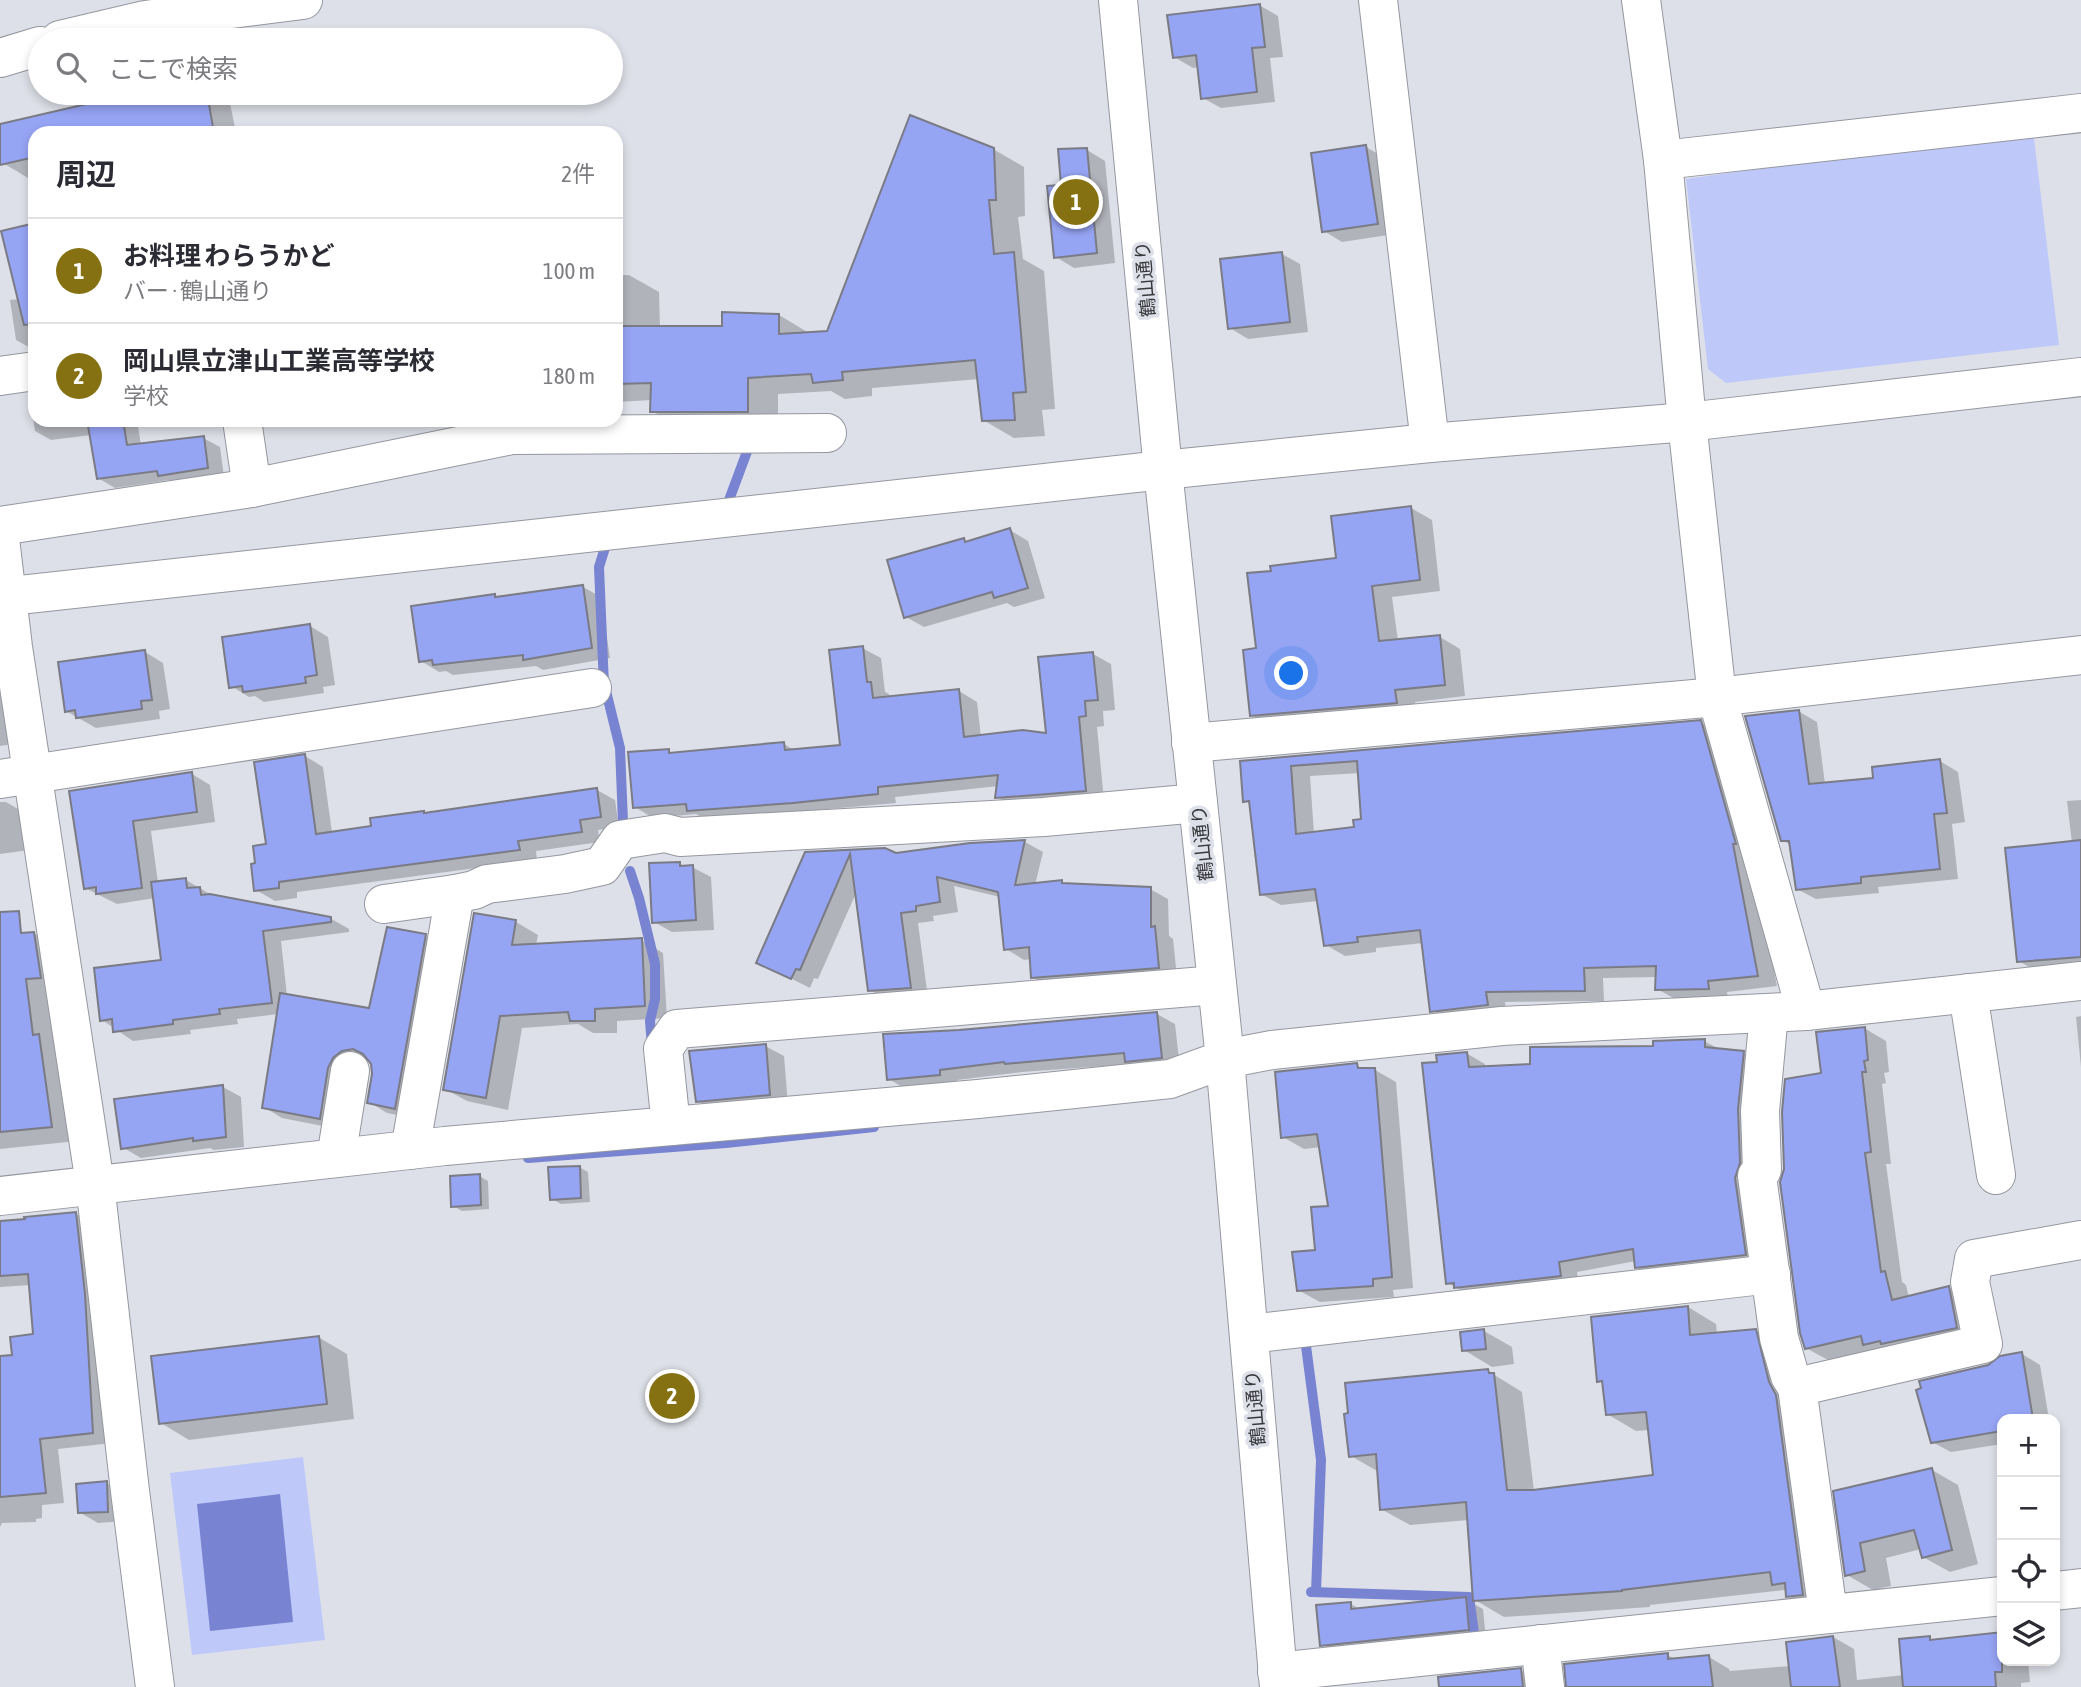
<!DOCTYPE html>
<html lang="ja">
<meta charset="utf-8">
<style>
body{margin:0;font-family:"Asap Condensed","Noto Sans JP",sans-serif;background:#f7f7f7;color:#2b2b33}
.controls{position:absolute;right:21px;bottom:21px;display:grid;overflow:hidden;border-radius:14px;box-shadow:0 4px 10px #0003}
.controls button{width:63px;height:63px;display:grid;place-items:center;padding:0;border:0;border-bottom:2px solid #e1e1e2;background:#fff;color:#2b2b33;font:35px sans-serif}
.you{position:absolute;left:1292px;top:674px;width:24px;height:24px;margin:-18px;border:5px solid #fff;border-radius:50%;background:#1a73e8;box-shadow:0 0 0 10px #1a73e833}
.badge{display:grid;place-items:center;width:46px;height:46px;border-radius:50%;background:#857111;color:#fff;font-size:23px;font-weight:700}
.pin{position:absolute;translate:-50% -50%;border:4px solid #fff;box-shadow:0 2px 7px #0006}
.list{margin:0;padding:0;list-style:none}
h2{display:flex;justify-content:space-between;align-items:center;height:91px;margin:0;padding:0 28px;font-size:30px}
h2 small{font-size:23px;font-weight:400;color:#7c7c81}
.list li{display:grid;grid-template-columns:46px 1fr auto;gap:21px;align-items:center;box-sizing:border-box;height:105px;padding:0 28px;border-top:2px solid #e1e1e2}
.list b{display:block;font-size:26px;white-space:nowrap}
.list p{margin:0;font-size:23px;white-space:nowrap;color:#7c7c81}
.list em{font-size:23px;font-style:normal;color:#7c7c81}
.icon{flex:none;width:38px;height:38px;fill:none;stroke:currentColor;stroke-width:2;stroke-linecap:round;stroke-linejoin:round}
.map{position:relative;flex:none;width:2081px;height:1687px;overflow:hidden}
.search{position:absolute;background:#fff;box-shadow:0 4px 10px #0003;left:28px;top:28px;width:595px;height:77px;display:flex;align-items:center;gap:18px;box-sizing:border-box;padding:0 24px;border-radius:38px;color:#7c7c81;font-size:26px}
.panel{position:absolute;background:#fff;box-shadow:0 4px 10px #0003;left:28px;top:126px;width:595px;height:301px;border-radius:21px}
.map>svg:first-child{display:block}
.green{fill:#bec8f9}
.water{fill:#7884d2}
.shadow{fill:#0003;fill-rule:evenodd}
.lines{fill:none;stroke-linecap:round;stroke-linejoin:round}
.stream{stroke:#7884d2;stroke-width:10}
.building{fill:#96a4f4;stroke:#7a7b84;stroke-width:2;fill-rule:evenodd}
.street-casing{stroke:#95979f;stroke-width:40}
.secondary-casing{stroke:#95979f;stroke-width:40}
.street{stroke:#fff;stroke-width:38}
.secondary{stroke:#fff;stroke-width:38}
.labels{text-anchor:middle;stroke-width:7;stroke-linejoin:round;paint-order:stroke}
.street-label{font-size:19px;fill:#38393c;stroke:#dee0e9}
</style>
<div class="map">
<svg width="2081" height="1687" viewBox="0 0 2081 1687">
<rect width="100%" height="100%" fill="#dee0e9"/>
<g class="green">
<path d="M2033,130l26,215 -333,38 -18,-14 -22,-190z"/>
<path d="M303,1457l22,183 -133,15 -22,-182z"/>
</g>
<path class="water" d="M280,1494l13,128 -83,9 -13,-127z"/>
<g class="shadow">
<path d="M1259,5l19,11 5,41 -13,1 5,44 -54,6 -18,-10 -4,-31 -6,1 -19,-11z"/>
<path d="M132,93h96l8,40h-201v43l-7,2 -25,-15 -3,-14v-24l133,-30z"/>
<path d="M1366,147l19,11 10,76 -53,8 -18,-11z"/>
<path d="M993,149l31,18 1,49 -7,1 5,42 21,12 11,138 -13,1 3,26 -31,2 -31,-18 -4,-41 -107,9v8l-27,3 -14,-8 -53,3v34l-96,1 -30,-18v-11l-36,2v-127h13l30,17 1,36h63l56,-13 30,18h20z"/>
<path d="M1087,150l18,11 10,102 -41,5 -18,-11 7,-71z"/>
<path d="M35,224v126h-1l-18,-10 -6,-40 10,-1z"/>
<path d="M1282,254l18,10 8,68 -60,7 -18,-11z"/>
<path d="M35,396v24h102l4,25 62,-7 17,9 4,30 -48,7 -7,-4 -54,8 -17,-10 -7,-43 -40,5 -16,-9 -5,-34z"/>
<path d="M1411,508l21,12 8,71 -48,6 6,44 42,-4 20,12 5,47 -50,6 2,12 -145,13 -20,-12 6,-65 80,-90z"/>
<path d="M1010,530l18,11 17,57 -31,9 -7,-4 -83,24 -18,-10 58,-77 5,3z"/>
<path d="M583,587l18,10 9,61 -67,12 -7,-4 -83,9 -7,-4 -7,1 -18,-11 73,-65 5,2z"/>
<path d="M310,626l18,11 7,48 -12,2 1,6 -60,9 -9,-6 -6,1 -18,-11z"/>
<path d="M862,648l19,10 4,34 4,2 1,4 69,-7 18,11 4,35 67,-2 45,-81 18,10 4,46 -12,1 1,15 -7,1 7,74 -89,6 -18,-10 2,-11 -104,11 1,6 -189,17 -11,-6 -43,4 -18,-11 34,-56 5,3 110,-10 12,7 46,-5z"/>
<path d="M145,652l18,11 7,46 -11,2 1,8 -64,9 -30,-17z"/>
<path d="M0,695l14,8 5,40 -19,3z"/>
<path d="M1798,711l19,11 8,62 50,-4 65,-19 18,11 7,50 -13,2 6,55 -80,8 1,6 -63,6 -19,-10 -6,-44 -9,-5z"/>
<path d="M1700,722l20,11 32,121 25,132 -50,6 1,8h-51l-20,-11 1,-12 -55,1 1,23 -99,1 2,14 -56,6 -19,-12 -9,-67 -47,5v4l-31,4 -19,-11 -8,-44 -37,4 -20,-11 -10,-90 -6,-3 -3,-39zM1360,773l2,47 -6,9 -42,5 -4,-58z"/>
<path d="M305,756l18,11 9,66 41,-5 50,-16 4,2 170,-24 18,10 4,27 -21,3 2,12 -64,9 1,9 -240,32v6l-22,3 -19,-11 1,-25 11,-19z"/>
<path d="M192,774l18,11 5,37 -64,9 7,52 28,-3 27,16 117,22 19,11v3l-68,9 6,55 84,14 54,-74 19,11 -31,171 -26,-5 -18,-11 4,-27 -3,-15h-8l-24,69 -56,-11 -18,-11 14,-93 -41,5 1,5 -48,6 1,4 -58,7 -31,-21 61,-58 -8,-64 -38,6 -32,-16 -14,-96z"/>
<path d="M2081,800v172l-37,4 -25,-15 53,-118 -5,-42z"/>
<path d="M0,802h6l19,11 5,37 -30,4z"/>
<path d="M1025,842l18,10 -8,33 27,-3 5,3 83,4 18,10 1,37 4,3 4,38 -126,11 -19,-11 -1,-18 -7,1 -18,-11 -6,-52 -46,-11 4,26 -25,4 1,5 -16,2 10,75 -40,3 -18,-11 -13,-99 -39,88 -4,-1 -4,10 -52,-26 49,-108 77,-5 14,6 73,-10z"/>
<path d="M679,863l7,4h6l19,10 3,53 -42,2 -18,-10z"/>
<path d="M475,915l41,7 22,13 -2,10 105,-5 22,13 4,65 -50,3v12h-24l-15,-9 -56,4 -14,82 -41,-9 -22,-12z"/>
<path d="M34,933l26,16 17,192 -77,8v-212z"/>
<path d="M1157,1014l18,10 5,44 -48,-4 -110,8 -65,8 1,5 -51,5 -18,-11 70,-47z"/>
<path d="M2081,1016v51l-5,-50z"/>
<path d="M1864,1028l22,13 3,31 -5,1 2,10 -4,1 9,80h-5l16,118 4,3 3,13 39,-10 21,12 9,39 -104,11 -46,10 -22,-12 17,-273z"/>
<path d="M1704,1041l17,9 22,3 18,10 2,202 -108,12 -19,-10v-6l-59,11 2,14 -105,12 -26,-15 -9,-220 27,-10 19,11v4l47,-2z"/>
<path d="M765,1046l19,10 4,49 -72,7 -18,-11z"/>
<path d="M1356,1065l9,5h10l21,12 17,206 -20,2 1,7 -74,5 -22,-12 19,-38 13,-44 -9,-61 -17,2 -21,-12z"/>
<path d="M223,1087l18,10 3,50 -30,3 -4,-2 -69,10 -19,-11z"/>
<path d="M579,1167l9,5 2,30 -29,2 -9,-5z"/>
<path d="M479,1176l9,5 1,28 -27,2 -9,-5z"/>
<path d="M76,1214l19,11 17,218 -54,6 6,54 -22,2v13l-6,1v3l-34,1 -2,4v-169l13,-2 22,-21 -5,-50 -30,2v-65z"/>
<path d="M1688,1307l28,17 1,10 38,-3 29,17 32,264 -28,-16 -1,-4 -3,-2 -134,15v2l-146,10 -29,-17 -6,-80 -59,5 -29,-16 -2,-37 -28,-16 137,-85 34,21 12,99 121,-14 -5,-47 -14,1 -29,-17 -3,-30 -5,-3z"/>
<path d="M1484,1331l28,16 2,17 -22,3 -28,-17z"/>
<path d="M318,1337l29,17 7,65 -165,21 -28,-17z"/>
<path d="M2022,1354l18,11 9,54h-47v25l-51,8 -19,-10 57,-75z"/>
<path d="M1932,1470l26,15 20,79 -28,8 -27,-15 -2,-8 -35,9 5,28 -18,4 -26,-15 -12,-83z"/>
<path d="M106,1483l19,10 1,28 -28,2 -19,-11z"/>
<path d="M1465,1599l18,10 3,30 -148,15 -17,-10 30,-40 10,6z"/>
<path d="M2002,1634v27h26l2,21 -9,1v4h-453l100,-32 8,5 33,-3 20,12 1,2 60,-5 43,-29 21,12 3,31 47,-5 25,-37 6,3z"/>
<path d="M1520,1670l21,12 1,5h-58z"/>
</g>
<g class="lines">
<g class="stream">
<path d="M726,508l22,-59"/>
<path d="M608,538l-9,29 4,96 1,20 16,65 3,74"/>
<path d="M630,871l9,27 16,66v35l-5,22 2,25"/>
<path d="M528,1158l198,-15 148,-16"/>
<path d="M1306,1346l15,114 -5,132"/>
<path d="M1311,1592l158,5 5,36"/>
</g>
</g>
<g class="building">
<path d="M1260,4l5,43 -13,1 5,44 -56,7 -5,-44 -23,3 -6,-43z"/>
<path d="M134,93h73l7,40h-179v24l-35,8v-41z"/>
<path d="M910,115l84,33 2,52h-7l5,54 20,-2 12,140 -13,1 2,27 -33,1 -7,-61 -133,12 1,8 -30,3 -2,-9 -63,4v34h-98l1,-29 -35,1v-58h106v-14l57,2v20l48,-3z"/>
<path d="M1366,145l12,79 -56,8 -11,-79z"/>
<path d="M1087,148l10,105 -43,5 -7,-72 14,-1 -3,-36z"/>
<path d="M35,223v101l-11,1 -23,-94z"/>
<path d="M1282,252l8,70 -62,7 -8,-70z"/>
<path d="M87,420h36l4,25 77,-9 4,32 -50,8 -1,-5 -60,8z"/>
<path d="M1411,506l9,74 -48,6 7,55 61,-6 5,50 -50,5 2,13 -147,13 -7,-66 13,-2 -9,-75 24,-2 -1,-5 66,-8 -5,-42z"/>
<path d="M1010,528l18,60 -34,10 -2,-6 -88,26 -17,-58 77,-22 1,4z"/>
<path d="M583,585l9,63 -69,12v-5l-90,10 -1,-5 -13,2 -8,-56 84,-12v3z"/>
<path d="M310,624l7,51 -12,2 1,6 -63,9 -1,-6 -13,2 -7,-51z"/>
<path d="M863,646l4,36h4l2,16 86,-9 5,48 59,-7 23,3 -8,-76 55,-5 5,48 -13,1 1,15 -7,1 7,74 -91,7 3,-23 -120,12v7l-85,9 -106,8 -1,-7 -53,4 -5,-56 41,-3v4l115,-11 1,8 55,-5 -11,-95z"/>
<path d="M145,650l7,50 -11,1 1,8 -66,9 -1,-8 -10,2 -7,-50z"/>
<path d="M1799,710l10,74 64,-6 -1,-11 68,-8 7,54 -13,1 6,55 -79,8v6l-65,7 -7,-49h-8l-36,-125z"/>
<path d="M1701,720l35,124h-3l25,132 -50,5 1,8 -54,1 1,-24 -72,2 1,23 -99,1 2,13 -58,7 -10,-82 -63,7 1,5 -34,4 -9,-57 -55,6 -11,-94 -6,1 -3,-41zM1357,761l4,58 -8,1 1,7 -58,7 -5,-68z"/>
<path d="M305,754l11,80 55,-8 -1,-8 54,-7v2l173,-25 4,29 -21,3 2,12 -64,9 2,9 -241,32v6l-25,3 -3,-27 4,-1 -2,-17 13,-2 -12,-82z"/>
<path d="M192,772l5,40 -64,9 9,67 -46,6v-7l-12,2 -15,-98z"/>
<path d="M1025,840l-10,45 47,-5v3l89,4v40l4,-1 4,42 -128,10 -2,-31 -25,3 -6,-58 -61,-15 3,25 -24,4v5l-15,2 10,75 -43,3 -18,-137 -50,116 -4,-1 -5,10 -35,-16 49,-111 80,-4 11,5 74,-10z"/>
<path d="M2081,840v117l-64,5 -12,-114z"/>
<path d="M680,862v4l13,-1 3,55 -44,3 -3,-60z"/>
<path d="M186,878l1,10 13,-1 1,8 9,-1 121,23v5l-68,9 9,72 -53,6 1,5 -47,6v4l-60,8 -1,-13 -12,2 -6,-53 67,-8 -10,-78z"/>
<path d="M19,911l2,22 13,-1 7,46 -15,1 7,56 6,-1 13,93 -52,5v-220z"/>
<path d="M474,913l42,7 -4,25 130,-7 3,68 -50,3v12h-25l-2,-9 -68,4 -14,82 -43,-8z"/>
<path d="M387,927l39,7 -31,175 -28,-6 5,-29 -1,-10 -8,-10 -10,-5 -11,2 -9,7 -5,10 -8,51 -58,-11 18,-115 89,15z"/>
<path d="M1157,1012l5,46 -37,4 -1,-9 -119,11 -1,-2 -64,8v5l-53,5 -4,-46 76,-4z"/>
<path d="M1865,1027l3,33 -4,1 2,11h-4l9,80 -6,1 16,119 4,-1 7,29 57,-14 8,42 -76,16 -1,-3 -17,4 -2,-9 -56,13 -5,-16 -20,-151 4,-13 -2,-57 3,-33 36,-6 -5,-41z"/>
<path d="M1705,1039v8l39,4 -6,58 2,54 -5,15 11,77 -111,13 -2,-19 -74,13 2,14 -107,12v-5l-8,1 -24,-221 15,-1 -1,-7 31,-3 2,15 61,-3v-17l123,-1v-5z"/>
<path d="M766,1044l4,51 -74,7 -7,-51z"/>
<path d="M1357,1063l1,5h17l17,209 -19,2v7l-76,5 -5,-39 23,-2 -4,-43 17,-1 -11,-72 -36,4 -6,-66z"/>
<path d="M223,1085l3,52 -33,4v-3l-72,11 -7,-50z"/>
<path d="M580,1166l1,32 -31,2 -2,-33z"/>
<path d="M480,1174l1,31 -30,2 -1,-31z"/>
<path d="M76,1212l9,82 8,139 -53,6 6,54 -46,4v-141l12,-1 -2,-18 23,-3 -5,-60 -28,2v-55l25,-2 -1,-2z"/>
<path d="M1688,1306l2,29 66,-6 13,53 7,13 27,200 -17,2 -1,-14 -13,2 -2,-13 -148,18v1l-149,10 -7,-99 -86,8 -4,-56 -27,3 -5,-43 4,-1 -3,-30 143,-14 1,4h5l13,117h26l120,-15 -7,-63 -40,3 -4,-34 -5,1 -6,-65z"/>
<path d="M1484,1329l2,20 -24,2 -2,-19z"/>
<path d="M319,1336l8,68 -168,20 -8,-68z"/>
<path d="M2022,1352l11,67h-31v12l-71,12 -15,-53 5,-2 -2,-7 69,-16 12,-9z"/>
<path d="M1932,1468l20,82 -30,8 -8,-28 -54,13 5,28 -20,5 -12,-85z"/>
<path d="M107,1481l1,31 -30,1 -2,-29z"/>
<path d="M1466,1597l3,33 -149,16 -4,-41 35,-3v7z"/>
<path d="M2002,1632v40h-7l1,15h-93l-4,-48 31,-3v4z"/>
<path d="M1833,1636l7,51h-49l-5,-45z"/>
<path d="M1668,1653v6l41,-4 4,32h-147l-2,-23z"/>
<path d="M1521,1668l2,19h-84l-1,-10z"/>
</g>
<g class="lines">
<defs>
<g id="street">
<path d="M1378,0l52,443"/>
<path d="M1641,0l22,160 24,262 30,275 89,314"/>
<path d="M60,40l85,-20 158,-20"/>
<path d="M0,58l40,-12"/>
<path d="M1663,160l418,-47"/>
<path d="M0,376l35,-5"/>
<path d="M242,420l10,68"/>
<path d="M0,526l252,-38 260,-53 315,-2"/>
<path d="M0,539l13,108 82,537 35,307 25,196"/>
<path d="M1191,743l526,-46 364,-42"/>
<path d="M0,779l592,-91"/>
<path d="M384,904l71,-10 19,-4 13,-6 78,-10 37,-8 18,-26 45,-7 15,4 364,-20 154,-14"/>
<path d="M1968,993l28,182"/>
<path d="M1769,1013l-9,98 2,59 -5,6 22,162 11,38 7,11 31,226"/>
<path d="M671,1126l-8,-77 14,-20 540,-44"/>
<path d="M410,1150l45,-256"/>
<path d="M336,1158l14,-87"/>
<path d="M0,1196l445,-50 533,-47 192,-20 55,-20 47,-9 230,-24 304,-15 275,-30"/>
<path d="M1249,1334l522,-60"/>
<path d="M1797,1387l186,-43 -13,-62 4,-23 107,-19"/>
<path d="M2055,1591l26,-3"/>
<path d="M1540,1644l5,43"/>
<path d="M1277,1672l725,-76"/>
</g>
<g id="secondary">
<path d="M1118,0l45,470 62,589 54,628"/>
<path d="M0,597l1163,-127 267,-27 257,-21 394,-45"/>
</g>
</defs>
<use href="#street" class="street-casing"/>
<use href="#secondary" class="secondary-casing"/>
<use href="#street" class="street"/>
<use href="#secondary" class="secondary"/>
</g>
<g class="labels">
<g class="street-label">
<text transform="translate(1145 279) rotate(-95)" y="7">鶴山通り</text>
<text transform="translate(1202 843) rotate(-96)" y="7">鶴山通り</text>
<text transform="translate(1255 1408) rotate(-95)" y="7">鶴山通り</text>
</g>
</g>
</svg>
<div class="controls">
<button>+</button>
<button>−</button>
<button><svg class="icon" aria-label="locate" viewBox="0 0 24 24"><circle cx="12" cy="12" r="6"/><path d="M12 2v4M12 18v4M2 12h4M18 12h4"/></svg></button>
<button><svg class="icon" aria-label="layers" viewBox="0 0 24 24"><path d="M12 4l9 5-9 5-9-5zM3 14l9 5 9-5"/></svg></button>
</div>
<div class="you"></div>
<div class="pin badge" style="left:1076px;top:202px">1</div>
<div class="pin badge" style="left:672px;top:1396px">2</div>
<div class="search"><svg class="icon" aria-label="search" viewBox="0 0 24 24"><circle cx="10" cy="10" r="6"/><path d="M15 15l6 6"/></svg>ここで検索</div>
<section class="panel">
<h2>周辺<small>2件</small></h2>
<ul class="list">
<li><span class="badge">1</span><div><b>お料理 わらうかど</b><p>バー · 鶴山通り</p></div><em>100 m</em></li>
<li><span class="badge">2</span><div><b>岡山県立津山工業高等学校</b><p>学校</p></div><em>180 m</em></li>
</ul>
</section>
</div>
